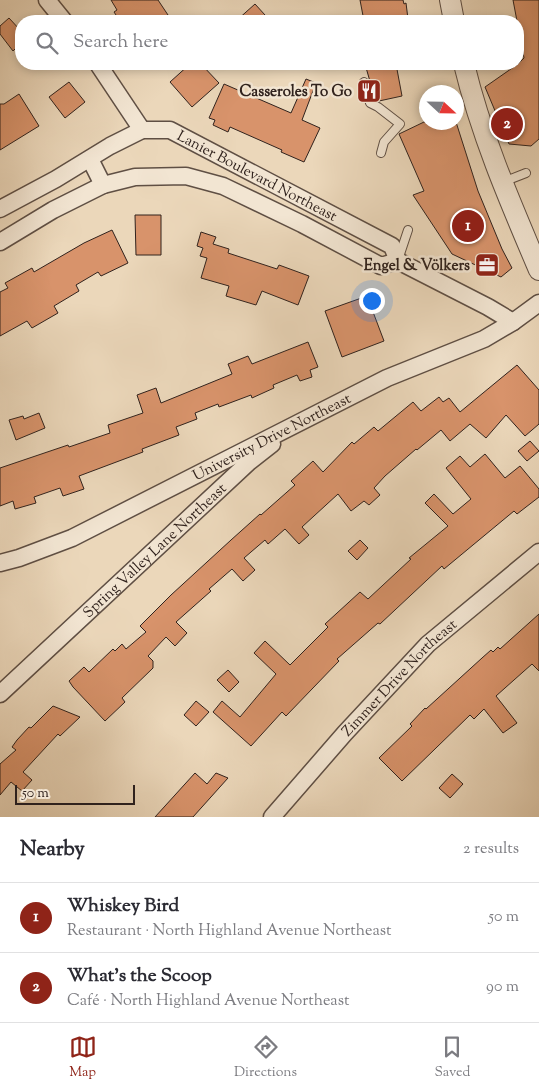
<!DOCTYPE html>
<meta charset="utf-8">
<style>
body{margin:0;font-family:"Sorts Mill Goudy",serif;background:#f7f7f7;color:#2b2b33}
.compass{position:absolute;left:419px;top:85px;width:45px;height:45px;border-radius:50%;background:#fff;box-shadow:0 2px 8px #0003;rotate:112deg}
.scale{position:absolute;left:15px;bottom:12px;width:120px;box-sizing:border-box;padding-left:5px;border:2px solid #30221d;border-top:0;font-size:14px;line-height:18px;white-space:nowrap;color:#30221d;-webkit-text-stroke:4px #f2e5d2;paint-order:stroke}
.you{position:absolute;left:371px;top:300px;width:18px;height:18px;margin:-12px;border:4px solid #fff;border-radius:50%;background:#1a73e8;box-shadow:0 0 0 8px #1a73e833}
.badge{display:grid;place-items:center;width:32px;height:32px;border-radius:50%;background:#8f2418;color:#fff;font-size:16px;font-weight:700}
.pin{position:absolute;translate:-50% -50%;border:2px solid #fff;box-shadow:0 1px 5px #0006}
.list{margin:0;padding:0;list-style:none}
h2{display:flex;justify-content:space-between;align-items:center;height:65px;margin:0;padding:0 20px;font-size:21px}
h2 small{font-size:16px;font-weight:400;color:#7c7c81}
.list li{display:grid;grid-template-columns:32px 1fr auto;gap:15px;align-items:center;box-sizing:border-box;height:70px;padding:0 20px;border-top:1px solid #e1e1e2}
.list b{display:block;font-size:19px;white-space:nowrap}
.list p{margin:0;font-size:16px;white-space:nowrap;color:#7c7c81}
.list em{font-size:16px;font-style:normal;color:#7c7c81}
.icon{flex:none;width:28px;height:28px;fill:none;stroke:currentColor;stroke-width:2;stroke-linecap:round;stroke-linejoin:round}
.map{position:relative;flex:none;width:539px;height:817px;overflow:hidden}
.search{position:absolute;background:#fff;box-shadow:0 2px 8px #0003;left:15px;right:15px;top:15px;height:55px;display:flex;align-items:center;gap:12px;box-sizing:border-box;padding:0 18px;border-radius:20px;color:#7c7c81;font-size:19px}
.sheet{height:205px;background:#fff}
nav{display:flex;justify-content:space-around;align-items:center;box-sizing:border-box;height:70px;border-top:1px solid #e1e1e2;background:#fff;font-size:14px;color:#7c7c81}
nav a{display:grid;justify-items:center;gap:2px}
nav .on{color:#8f2418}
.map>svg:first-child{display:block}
.building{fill:#d8936b;stroke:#30221d}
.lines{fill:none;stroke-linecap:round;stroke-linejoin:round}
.service-casing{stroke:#5f4f44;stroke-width:10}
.minor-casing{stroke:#5f4f44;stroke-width:19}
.tertiary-casing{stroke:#5f4f44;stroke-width:22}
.service{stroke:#f2e5d2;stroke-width:8}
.minor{stroke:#f2e5d2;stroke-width:16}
.tertiary{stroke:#f2e5d2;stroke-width:20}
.labels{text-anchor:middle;stroke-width:5;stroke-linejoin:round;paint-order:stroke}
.poi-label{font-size:15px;font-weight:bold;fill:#30221d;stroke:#f2e5d2;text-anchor:end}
.street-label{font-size:15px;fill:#30221d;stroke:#f2e5d2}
</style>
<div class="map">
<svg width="539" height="817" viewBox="0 0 539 817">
<rect width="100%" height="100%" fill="#ebd7ba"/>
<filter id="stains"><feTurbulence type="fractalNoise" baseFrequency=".004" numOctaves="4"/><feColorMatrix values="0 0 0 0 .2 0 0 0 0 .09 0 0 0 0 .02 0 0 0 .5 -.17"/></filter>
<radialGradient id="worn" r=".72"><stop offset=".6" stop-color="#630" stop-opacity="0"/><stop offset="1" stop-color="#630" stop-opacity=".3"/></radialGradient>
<g class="building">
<path d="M111,0h47l10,15 -10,6h-38l-6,-9 3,-2z"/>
<path d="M360,0h43l1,4 2,-1 2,16 -13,2h-31z"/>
<path d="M513,0h26v139l-8,7 -22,-2 -24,-57 33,-23 6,-6z"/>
<path d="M255,4l10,11 -7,6h-22z"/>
<path d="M9,18l12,13v12l-8,8 -13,-17v-8z"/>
<path d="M190,64h11l18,19 -27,24 -22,-25z"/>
<path d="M365,64h31l6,32 -23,5 -4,-2z"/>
<path d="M306,79l10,4 -14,37 18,8 -16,34 -23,-10 1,-2 -52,-23 -2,5 -15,-7 2,-5 -6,-2 15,-34 67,29z"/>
<path d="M69,82l16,20 -20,16 -16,-21z"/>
<path d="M19,94l20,32 -39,24v-46h4z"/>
<path d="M424,122h32l22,69 24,58 10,19 -11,9 -49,-23 -39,-59 11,-4 -25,-57z"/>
<path d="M135,215h26v40h-25z"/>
<path d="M112,230l16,33 -27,13 -3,-4 -22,13 3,6 -25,15 4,7 -26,15 -5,-7 -27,15v-44l8,-4 -3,-5 27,-15 2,4 50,-29z"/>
<path d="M201,232l15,5 -3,7 16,5 -1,4 49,16 2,-4 30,11 -11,29 -36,-14 -6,14 -30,-9 3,-10 -28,-8 6,-20 -7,-2 3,-8 -6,-2z"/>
<path d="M367,296l17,45 -42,16 -17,-46z"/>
<path d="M308,342l10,25 -8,3 2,7 -12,4 -3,-6 -24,10 1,3 -22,10 -1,-3 -32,12 -1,-3 -23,9 2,6 -21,8 3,8 -37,14 1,3 -64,24 5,13 -21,7 -3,-8 -26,9 2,6 -21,6 -2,-8 -13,5v-38l68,-23 1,2 41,-14 -2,-8 35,-12 -6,-18 19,-7 5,15 71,-29 -4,-10 20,-8 4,8z"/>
<path d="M517,365l22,25v34l-14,12 -19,-21 -20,23 -16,-14 -20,17 -9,-11 -24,20 -1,-1 -31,27 -11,12 6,7 -11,10 -5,-4 -13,10 -13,-17 -36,33 7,8 -10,9 -14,-15 -17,15 -3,-4 -21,18 11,12 -12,11 -11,-12 -23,20 2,2 -35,31 11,11 -12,13 -9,-9 -18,19 5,5v7l-31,30 3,4 -20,19 -32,-34 -4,-6 15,-14 5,5 24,-23 2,2 7,-7 4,5 20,-17 -6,-6 31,-31 60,-55 29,-26 1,1 34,-30 -4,-4 22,-20 10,11 29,-30 2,2 20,-17 4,4 35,-29 8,9 18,-14 4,5 6,-4 11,14z"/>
<path d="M39,413l6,15 -29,12 -7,-20 14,-4 1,3z"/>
<path d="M530,441l9,10 -12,10 -9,-10z"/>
<path d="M485,454l20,24 15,-12 19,23v8l-22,17 -3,-3 -70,58 -2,-3 -62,58 -2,-1 -41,36 2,2 -53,55 -4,-4 -31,34 -38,-34 9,-11 18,16 36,-43 -22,-21 11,-12 25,24 38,-38 -3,-3 35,-32 8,7 43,-40 -2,-1 39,-32 -23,-23 9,-9 19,20 18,-15 -25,-31 14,-12 10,11z"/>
<path d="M360,540l8,8 -11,12 -9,-9z"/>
<path d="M539,614v57l-7,-7 -36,32 21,27 -14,10 -19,-24 -10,10 -4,-4 -68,66 -23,-23 33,-32 -2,-2 15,-16 1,1 56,-51 9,-8 2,2 5,-5 2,2z"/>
<path d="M228,670l11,12 -10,10 -12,-12z"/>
<path d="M196,701l13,11 -13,14 -12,-11z"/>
<path d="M53,706l27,11 -20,19 -2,-2 -35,38 9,8 -10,11 -11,-9 -11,13v-31l16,-14 -4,-3 5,-7 12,-13 2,1z"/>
<path d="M195,773l12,11 9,-11 12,5 -35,39h-38z"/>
<path d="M452,774l11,10 -13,14 -11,-10z"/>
</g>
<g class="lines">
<defs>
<g id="service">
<path d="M364,82l6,21 8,4 22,17 -16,18 -3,11"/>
<path d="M503,182l23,-9"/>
<path d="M399,257l9,-27"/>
</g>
<g id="minor">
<path d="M47,0l17,21"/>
<path d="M98,64l44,66"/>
<path d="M90,159l13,26"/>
<path id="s1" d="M0,209l56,-30 54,-33 32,-16h28l222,116 6,15 90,46 25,15"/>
<path d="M0,242l53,-32 50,-25 32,-8 51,-1 37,10 79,38 79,42 17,-5"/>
<path id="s2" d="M0,563l19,-5 53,-20 315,-160 97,-39 29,-17 26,-19"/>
<path id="s3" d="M0,694l249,-232 23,-18"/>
<path id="s4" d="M272,817l73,-84 83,-89 111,-92"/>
</g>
<g id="tertiary">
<path d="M450,0l4,21"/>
<path d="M464,64c17,71 46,138 75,206"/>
</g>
</defs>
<use href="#service" class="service-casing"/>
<use href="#minor" class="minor-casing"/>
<use href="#tertiary" class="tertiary-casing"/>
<use href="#service" class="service"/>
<use href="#minor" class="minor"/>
<use href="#tertiary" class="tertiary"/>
</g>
<defs>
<symbol id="restaurant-square" viewBox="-11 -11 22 22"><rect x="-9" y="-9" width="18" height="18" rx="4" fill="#8f2418" stroke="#f2e5d2"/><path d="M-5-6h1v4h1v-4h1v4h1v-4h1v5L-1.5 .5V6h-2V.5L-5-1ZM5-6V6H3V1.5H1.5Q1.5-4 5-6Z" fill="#fff"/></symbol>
<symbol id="office-square" viewBox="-11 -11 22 22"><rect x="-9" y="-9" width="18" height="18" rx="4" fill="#8f2418" stroke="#f2e5d2"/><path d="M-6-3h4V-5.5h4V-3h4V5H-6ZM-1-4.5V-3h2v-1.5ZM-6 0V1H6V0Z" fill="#fff"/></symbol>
</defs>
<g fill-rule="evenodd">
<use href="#restaurant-square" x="355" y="77" width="28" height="28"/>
<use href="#office-square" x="473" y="251" width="28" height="28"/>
</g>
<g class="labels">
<g class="poi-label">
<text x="352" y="96">Casseroles To Go</text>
<text x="470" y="270">Engel &amp; Völkers</text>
</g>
<g class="street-label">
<text dy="5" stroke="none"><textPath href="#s1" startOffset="289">Lanier Boulevard Northeast</textPath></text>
<text dy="5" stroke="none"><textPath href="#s2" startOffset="300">University Drive Northeast</textPath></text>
<text dy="5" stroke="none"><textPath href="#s3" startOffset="211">Spring Valley Lane Northeast</textPath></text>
<text dy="5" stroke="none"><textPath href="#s4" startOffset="189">Zimmer Drive Northeast</textPath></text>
</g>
</g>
<rect width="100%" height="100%" filter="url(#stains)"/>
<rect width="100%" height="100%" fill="url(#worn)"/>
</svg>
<svg class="compass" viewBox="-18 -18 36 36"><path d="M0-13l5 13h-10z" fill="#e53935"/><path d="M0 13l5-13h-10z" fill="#7c7c81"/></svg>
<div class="scale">50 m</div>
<div class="you"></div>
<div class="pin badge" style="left:468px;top:226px">1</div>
<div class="pin badge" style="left:507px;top:124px">2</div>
<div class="search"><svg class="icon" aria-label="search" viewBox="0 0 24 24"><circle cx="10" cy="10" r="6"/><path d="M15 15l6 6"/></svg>Search here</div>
</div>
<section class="sheet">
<h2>Nearby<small>2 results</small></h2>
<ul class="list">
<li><span class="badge">1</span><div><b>Whiskey Bird</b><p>Restaurant · North Highland Avenue Northeast</p></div><em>50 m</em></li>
<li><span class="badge">2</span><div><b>What's the Scoop</b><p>Café · North Highland Avenue Northeast</p></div><em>90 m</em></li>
</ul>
</section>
<nav>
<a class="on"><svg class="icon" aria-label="map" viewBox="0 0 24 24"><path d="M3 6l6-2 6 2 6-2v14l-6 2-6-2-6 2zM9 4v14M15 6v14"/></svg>Map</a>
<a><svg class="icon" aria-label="directions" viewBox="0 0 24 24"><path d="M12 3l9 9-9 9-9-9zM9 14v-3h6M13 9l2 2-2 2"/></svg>Directions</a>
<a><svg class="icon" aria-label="saved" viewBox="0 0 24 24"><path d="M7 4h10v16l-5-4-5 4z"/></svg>Saved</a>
</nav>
